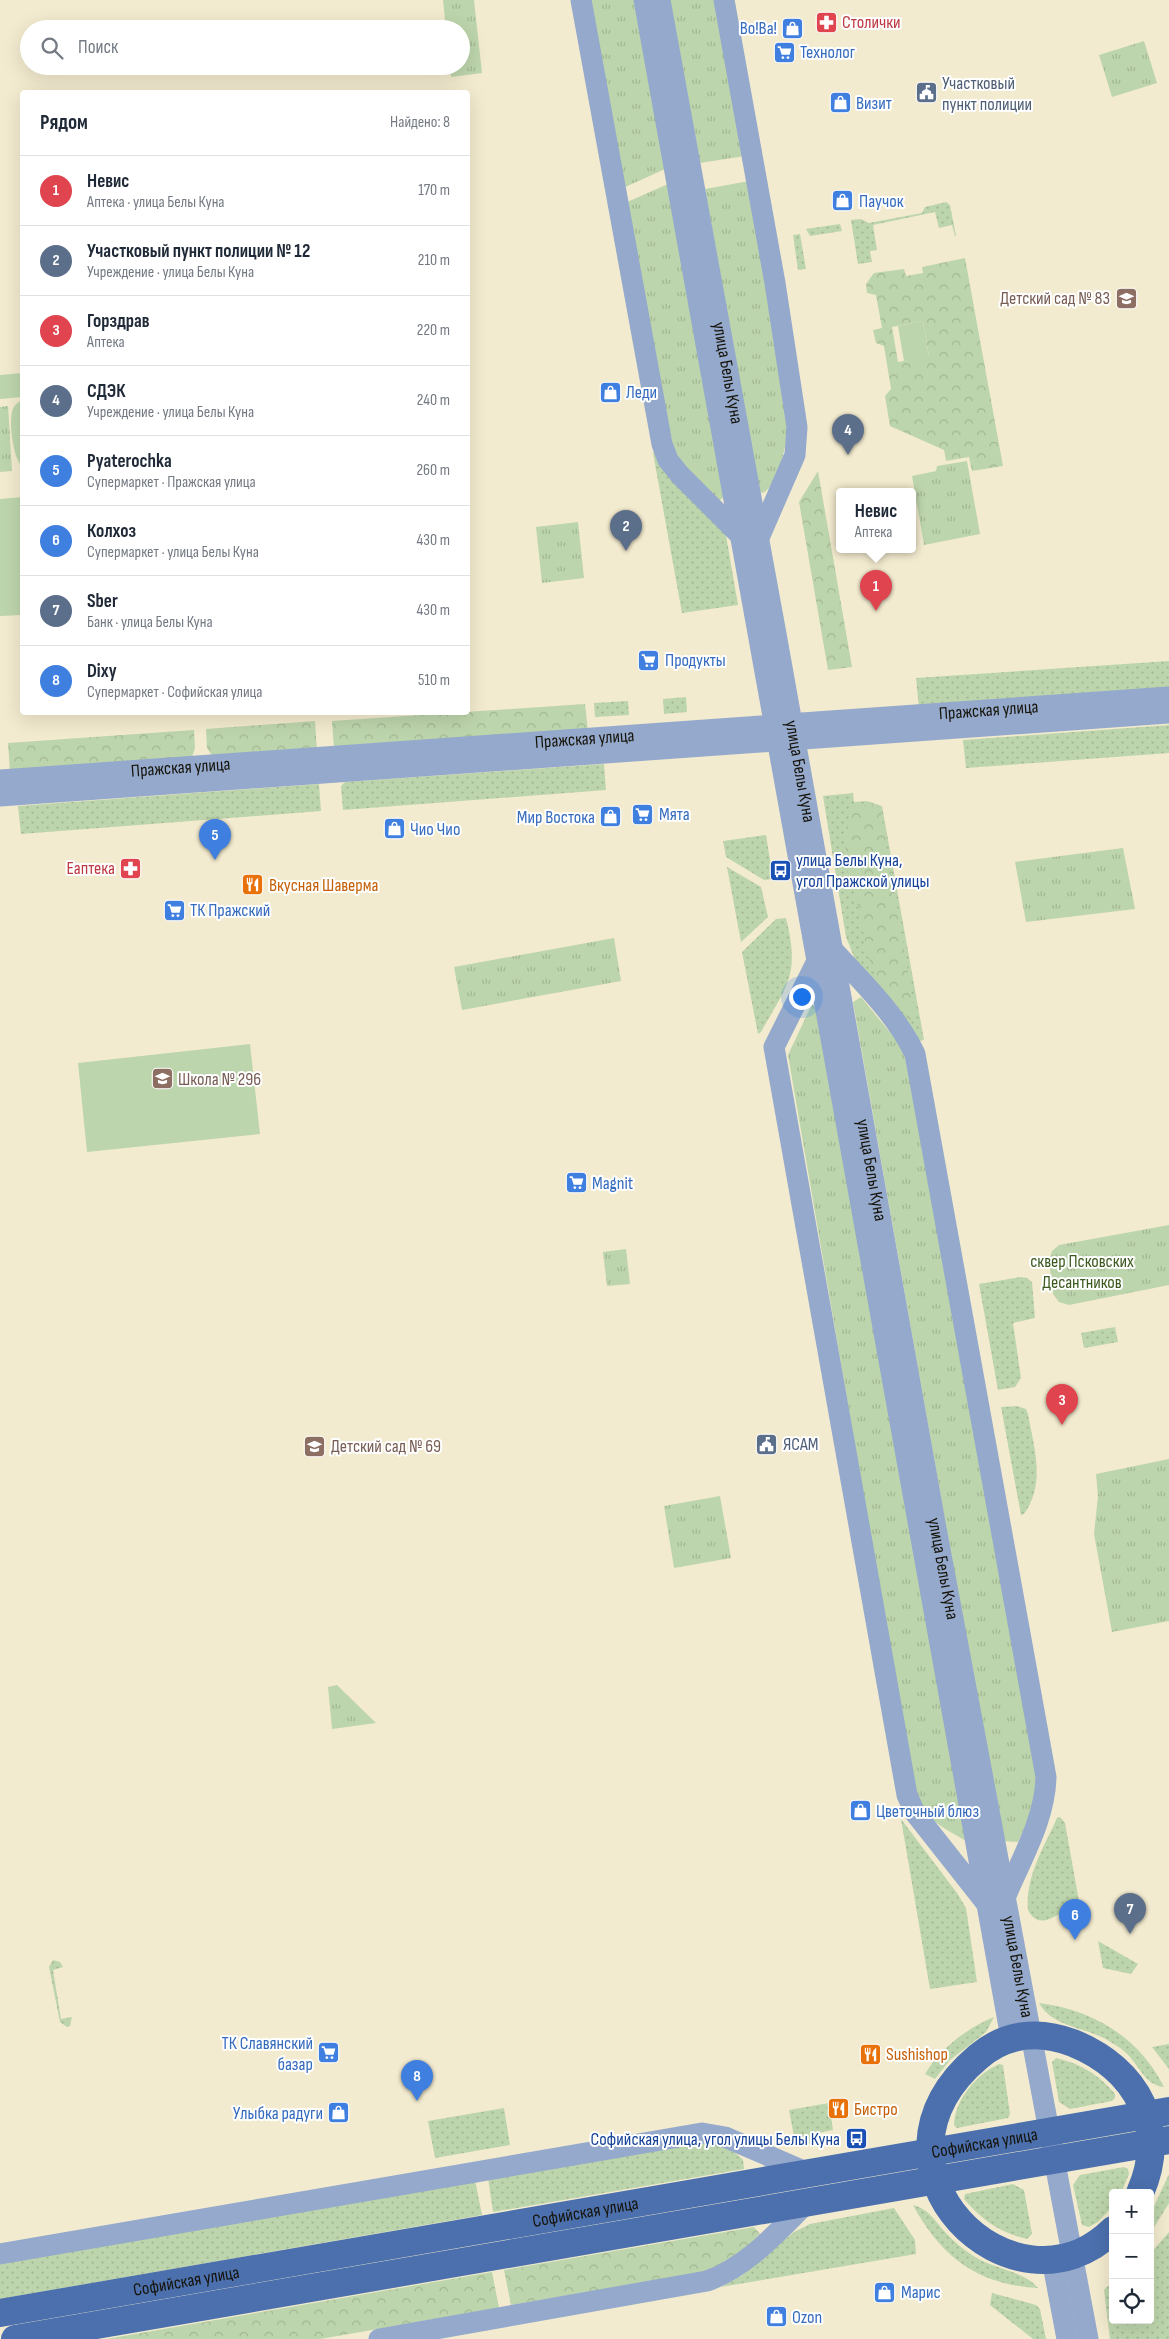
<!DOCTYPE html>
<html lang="ru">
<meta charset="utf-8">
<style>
body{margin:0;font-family:"Sofia Sans Condensed",sans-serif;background:#f6f6f7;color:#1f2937}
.controls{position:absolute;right:15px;bottom:15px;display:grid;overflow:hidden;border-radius:5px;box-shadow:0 5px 20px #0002}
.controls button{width:45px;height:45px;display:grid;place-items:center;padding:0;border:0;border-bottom:1px solid #e0e1e3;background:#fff;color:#1f2937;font:25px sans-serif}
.you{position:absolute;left:801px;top:996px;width:18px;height:18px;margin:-12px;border:4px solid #fff;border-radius:50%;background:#1a73e8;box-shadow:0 0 0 8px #1a73e833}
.badge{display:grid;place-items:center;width:32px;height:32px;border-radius:50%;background:#ea580c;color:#fff;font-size:16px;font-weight:700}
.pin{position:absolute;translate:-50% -41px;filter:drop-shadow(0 1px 2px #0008)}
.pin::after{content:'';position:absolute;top:26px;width:18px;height:15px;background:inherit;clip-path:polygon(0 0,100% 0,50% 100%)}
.popup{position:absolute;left:836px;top:488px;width:80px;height:65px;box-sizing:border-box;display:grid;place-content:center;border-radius:5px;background:#fff;filter:drop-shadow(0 1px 4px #0005);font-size:16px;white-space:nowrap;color:#747a83}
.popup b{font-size:19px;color:#1f2937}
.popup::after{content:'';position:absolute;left:50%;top:100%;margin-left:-10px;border:10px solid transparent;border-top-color:#fff}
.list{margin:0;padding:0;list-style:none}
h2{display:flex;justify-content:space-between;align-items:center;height:65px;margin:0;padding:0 20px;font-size:21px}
h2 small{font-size:16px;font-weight:400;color:#747a83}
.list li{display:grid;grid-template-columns:32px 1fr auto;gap:15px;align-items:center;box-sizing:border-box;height:70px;padding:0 20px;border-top:1px solid #e0e1e3}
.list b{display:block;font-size:19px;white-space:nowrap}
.list p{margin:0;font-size:16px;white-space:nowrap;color:#747a83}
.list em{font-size:16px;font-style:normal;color:#747a83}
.icon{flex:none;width:28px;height:28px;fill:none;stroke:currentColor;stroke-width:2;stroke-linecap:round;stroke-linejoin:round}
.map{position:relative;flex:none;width:1169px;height:2339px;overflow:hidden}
.search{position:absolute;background:#fff;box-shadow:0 5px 20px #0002;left:20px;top:20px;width:450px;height:55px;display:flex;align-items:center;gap:12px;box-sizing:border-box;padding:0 18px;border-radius:28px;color:#747a83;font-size:19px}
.panel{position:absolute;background:#fff;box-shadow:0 5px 20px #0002;left:20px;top:90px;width:450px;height:625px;border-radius:5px}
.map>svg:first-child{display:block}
.grass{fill:url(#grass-dots)}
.forest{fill:url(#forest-crowns);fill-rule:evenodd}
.park{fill:url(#park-tufts)}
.pitch{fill:#bdd5ac}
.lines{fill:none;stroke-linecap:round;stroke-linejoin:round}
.minor{stroke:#94a9cc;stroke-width:21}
.major{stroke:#4b70ad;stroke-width:28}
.labels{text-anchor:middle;stroke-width:4;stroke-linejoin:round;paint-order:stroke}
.health-label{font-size:18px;fill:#be3a42;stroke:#fff;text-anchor:start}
.shop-label{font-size:18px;fill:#366cbe;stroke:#fff;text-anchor:start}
.service-label{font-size:18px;fill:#4e5e75;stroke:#fff;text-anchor:start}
.education-label{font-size:18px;fill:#785e54;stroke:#fff;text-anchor:start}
.street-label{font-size:18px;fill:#16130a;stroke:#fff}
.transit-label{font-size:18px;fill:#164399;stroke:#fff;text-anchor:start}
.food-label{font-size:18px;fill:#c56008;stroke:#fff;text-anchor:start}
.park-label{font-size:18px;fill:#3c5a1f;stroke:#fff}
</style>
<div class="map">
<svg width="1169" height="2339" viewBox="0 0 1169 2339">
<defs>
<pattern id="grass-dots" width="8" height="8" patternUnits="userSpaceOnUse" patternTransform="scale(1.25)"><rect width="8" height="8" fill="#bdd5ac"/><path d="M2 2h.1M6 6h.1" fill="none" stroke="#a2b693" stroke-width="1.8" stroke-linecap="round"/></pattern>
<pattern id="forest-crowns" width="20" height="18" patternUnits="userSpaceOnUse" patternTransform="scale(1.25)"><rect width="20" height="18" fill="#bdd5ac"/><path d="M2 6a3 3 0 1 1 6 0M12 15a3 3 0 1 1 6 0" fill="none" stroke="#a2b693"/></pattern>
<pattern id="park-tufts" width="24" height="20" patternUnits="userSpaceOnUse" patternTransform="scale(1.25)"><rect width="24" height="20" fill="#bdd5ac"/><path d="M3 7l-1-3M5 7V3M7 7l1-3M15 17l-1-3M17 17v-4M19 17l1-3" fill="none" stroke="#a2b693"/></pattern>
</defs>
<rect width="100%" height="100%" fill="#f3ebcf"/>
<g class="grass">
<path d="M946,202l4,3 6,31h-1l-3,-11 -13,3 -4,-16 -62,13 4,25 -7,1 2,11 -14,2 -7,-44 10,-1 8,4 53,-10 3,-6z"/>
<path d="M840,224l2,7 -32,5 -4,-7z"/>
<path d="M800,234l6,35 -8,1 -5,-35z"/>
<path d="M657,452l69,83 12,70 -56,8 -29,-160z"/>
<path d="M1169,661v30l-250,17 -3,-30z"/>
<path d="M686,697l1,15 -23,2 -1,-15z"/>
<path d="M628,701l1,14 -34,2 -1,-14z"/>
<path d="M1169,725v28l-203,15 -3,-28z"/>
<path d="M604,764l2,26 -263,20 -2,-24 4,-4z"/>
<path d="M319,784l2,27 -300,23 -3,-28z"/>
<path d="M853,793l1,9 13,-1 15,5 42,234 -8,2 -60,-80 -10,-25 -23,-141z"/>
<path d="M766,835l7,44 -9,1 -38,-23 -3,-16z"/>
<path d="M727,867l34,20 7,30 -27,25z"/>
<path d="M786,918c14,56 2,66 -25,114l-3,2 -16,-82 34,-33z"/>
<path d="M1021,1277l6,1 5,4 3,36 -22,5 8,55 -6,9 -17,3 -19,-106z"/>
<path d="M1115,1327l3,15 -34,6 -3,-15z"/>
<path d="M1017,1406l9,3 2,5c6,34 18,69 -4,100l-3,1 -20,-108z"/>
<path d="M1060,1817l5,6 15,84c-6,1 -14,2 -19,6 -12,7 -24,14 -33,-3 -3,-33 16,-63 29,-92z"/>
<path d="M901,1819l56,74 9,15 11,74 -47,7z"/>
<path d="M1098,1941l40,23 -7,10 -28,-6z"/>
<path d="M53,1960l7,2 3,5 -10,3 8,49 11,-2 -2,9 -3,1 -7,-5 -11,-55z"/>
<path d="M1039,2003c54,7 100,34 125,84 -20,-2 -25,-23 -39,-35 -4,-4 -11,-8 -16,-11 -22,-14 -56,-13 -70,-38z"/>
<path d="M994,2017l-8,15 -36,28 -15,19 -10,-5c15,-25 42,-46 69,-57z"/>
<path d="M1169,2044v25l-17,-22z"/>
<path d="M1056,2058c25,6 42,16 59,36v4l-3,3 -42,8 -11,-7 -7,-40z"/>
<path d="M999,2064l4,1 7,49 -2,4 -51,10 -3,-3c0,-25 24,-52 45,-61z"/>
<path d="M829,2103l4,27 -15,3 1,9 -17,3 -26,-5 18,-4 -5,-26z"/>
<path d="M504,2108l6,37 -75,13 -7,-37z"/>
<path d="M695,2143c18,0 35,3 48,17l1,9 -251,43 -5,-34z"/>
<path d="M1124,2167l4,2 1,5 -8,19h-8v13l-15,16 -9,5 -7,-2 -9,-40 7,-10z"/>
<path d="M1169,2174v29l-19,31v-19z"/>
<path d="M475,2180l7,35 -482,84v-36z"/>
<path d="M1013,2184l11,6 8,44 -5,5c-27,-6 -45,-19 -63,-40l1,-5z"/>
<path d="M913,2205c17,5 21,15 32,27 8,9 18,17 27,23 20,14 53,16 66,33 -60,-3 -97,-31 -125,-83z"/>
<path d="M894,2208l21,32 1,14 -195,33 20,-11 53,-44 16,-8z"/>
<path d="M1169,2232v107h-59l-6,-49 9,-9v39h37v-66z"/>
<path d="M992,2293l44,12 4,4 6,30h-13l-43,-34z"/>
</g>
<g class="forest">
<path d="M965,258l38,208 -31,5 -3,-14 -23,4 -2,-11 -54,-24 -5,-30 6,-7 -7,-43 -8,-3 -3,-13 9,-2 -6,-33 -9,-2 -1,-9 8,-11 30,-4 2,7 17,-3 -1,-6zM923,321l6,35 -31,6 -6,-35z"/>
<path d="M818,471l34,196 -24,3 -29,-168z"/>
<path d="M585,704l3,27 -254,18 -2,-28z"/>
<path d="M315,721l2,30 -104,6 -6,-9 -1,-19z"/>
<path d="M194,730l1,18 -4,12 -181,12 -2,-29z"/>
<path d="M874,805l6,3 36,211 -6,2 -33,-43 -8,-19 -14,-67 -8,-21 -2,-22 4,-37 4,-6z"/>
<path d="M754,2227l6,7 -28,26 -28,12 -193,33 -7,-35z"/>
<path d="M492,2272l7,36 -179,31h-214z"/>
<path d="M1118,2320h27l-6,8 -11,2 -10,-7z"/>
</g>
<g class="park">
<path d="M443,0h31l8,73 -31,4 -1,-11h11v-37h-15z"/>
<path d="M589,0h46l30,169 -42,19z"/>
<path d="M670,0h46l29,156 -45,7z"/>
<path d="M1144,41l13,42 -45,14 -13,-42z"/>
<path d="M749,181l41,233c-2,19 -9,70 -27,79l-3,-1 -55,-303z"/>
<path d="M668,184l57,312 -6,5 -29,-29 -16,-21 -49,-248z"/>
<path d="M8,406l4,65 -12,1v-65z"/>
<path d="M967,461l13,73 -56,11 -12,-69 24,-5 1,-5z"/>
<path d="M578,522l6,56 -42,5 -6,-56z"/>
<path d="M1123,848l12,61 -109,13 -11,-60z"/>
<path d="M614,938l7,43 -159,29 -8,-43z"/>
<path d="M861,997l41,50 6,20 129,709 -5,36 -14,30 -16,-1 -149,-839z"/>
<path d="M812,1004l4,4 152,834c-35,-20 -40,-20 -55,-59l-125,-728z"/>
<path d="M1169,1225v60l-100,20 -10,-3 -6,-8 -4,-34 3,-9 7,-6z"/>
<path d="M626,1249l4,35 -23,2 -4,-34z"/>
<path d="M1169,1459v162l-57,11 -18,-98 4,-38 -2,-22z"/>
<path d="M720,1496l11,62 -57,10 -10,-62z"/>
<path d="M337,1685l39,38 -44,6 -4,-42z"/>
</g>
<g class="pitch">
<path d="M923,321l6,36 -25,4 -6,-35z"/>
<path d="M22,373v24l-22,2v-24z"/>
<path d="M22,400v66c-9,-8 -13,-42 -10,-54 1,-6 5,-9 10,-12z"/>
<path d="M22,497v118l-22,1v-117z"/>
<path d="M250,1044l10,90 -173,18 -9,-89z"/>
</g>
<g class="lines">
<g class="minor">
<path d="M581,0l81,444 6,16 12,15 60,60"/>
<path d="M644,0l367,2038"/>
<path id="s1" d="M660,0l116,634 160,894 152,811"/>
<path d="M724,0l51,283 22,144 -2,28 -37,85"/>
<path id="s2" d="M0,780l1169,-83"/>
<path d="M0,796l1169,-83"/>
<path d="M833,950c29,32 63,64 82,104l131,723c-1,43 -25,82 -41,121"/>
<path d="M818,959l-44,88 133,748 8,18 71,90"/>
<path d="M0,2254l702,-121 23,4 83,36"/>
<path d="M1052,2259l15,80"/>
<path d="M379,2339l328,-58c40,-14 70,-49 100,-78"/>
</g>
<g class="major">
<path d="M1113,2230c-99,97 -265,-63 -135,-173 28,-24 61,-27 95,-14 64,26 96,85 67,150"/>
<path id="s3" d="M0,2313l1169,-202"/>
<path d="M15,2339l1154,-199"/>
</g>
</g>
<defs>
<symbol id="pharmacy-square" viewBox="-11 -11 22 22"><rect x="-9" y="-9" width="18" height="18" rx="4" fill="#e0444e" stroke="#fff"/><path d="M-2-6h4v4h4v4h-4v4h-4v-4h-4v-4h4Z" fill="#fff"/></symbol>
<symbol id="shop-square" viewBox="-11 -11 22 22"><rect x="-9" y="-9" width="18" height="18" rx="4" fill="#3f7fe0" stroke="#fff"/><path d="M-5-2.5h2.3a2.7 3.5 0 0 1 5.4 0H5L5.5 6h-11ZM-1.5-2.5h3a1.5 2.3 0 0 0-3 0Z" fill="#fff"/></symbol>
<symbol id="supermarket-square" viewBox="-11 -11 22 22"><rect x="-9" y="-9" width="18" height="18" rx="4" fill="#3f7fe0" stroke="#fff"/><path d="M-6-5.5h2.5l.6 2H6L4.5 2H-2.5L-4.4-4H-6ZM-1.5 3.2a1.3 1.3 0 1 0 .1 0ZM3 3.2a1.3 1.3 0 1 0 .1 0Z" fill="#fff"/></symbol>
<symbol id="civic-square" viewBox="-11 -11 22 22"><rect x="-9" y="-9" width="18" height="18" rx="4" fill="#5c6f8a" stroke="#fff"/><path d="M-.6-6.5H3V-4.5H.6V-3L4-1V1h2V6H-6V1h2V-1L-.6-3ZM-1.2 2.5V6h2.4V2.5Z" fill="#fff"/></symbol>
<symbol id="school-square" viewBox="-11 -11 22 22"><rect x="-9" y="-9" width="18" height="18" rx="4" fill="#8d6e63" stroke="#fff"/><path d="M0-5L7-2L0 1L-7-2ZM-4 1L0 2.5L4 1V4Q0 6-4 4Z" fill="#fff"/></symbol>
<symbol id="bus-square" viewBox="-11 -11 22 22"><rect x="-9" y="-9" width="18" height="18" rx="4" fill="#1a4fb4" stroke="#fff"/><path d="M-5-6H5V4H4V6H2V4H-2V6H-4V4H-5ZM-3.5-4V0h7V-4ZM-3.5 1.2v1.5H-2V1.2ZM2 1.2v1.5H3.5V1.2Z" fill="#fff"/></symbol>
<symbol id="restaurant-square" viewBox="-11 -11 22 22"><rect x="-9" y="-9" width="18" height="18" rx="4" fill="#e8710a" stroke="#fff"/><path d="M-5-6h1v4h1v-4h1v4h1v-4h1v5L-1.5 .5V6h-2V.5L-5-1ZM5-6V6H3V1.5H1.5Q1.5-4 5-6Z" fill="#fff"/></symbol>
</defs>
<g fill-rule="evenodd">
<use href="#pharmacy-square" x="814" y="10" width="25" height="25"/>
<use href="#shop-square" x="780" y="16" width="25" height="25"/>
<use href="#supermarket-square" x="772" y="40" width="25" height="25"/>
<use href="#civic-square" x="914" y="80" width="25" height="25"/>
<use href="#shop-square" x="828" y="90" width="25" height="25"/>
<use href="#shop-square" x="830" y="188" width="25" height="25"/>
<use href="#school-square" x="1114" y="286" width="25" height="25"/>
<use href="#shop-square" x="598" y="380" width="25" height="25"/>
<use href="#supermarket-square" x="636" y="648" width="25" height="25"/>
<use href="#supermarket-square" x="630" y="802" width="25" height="25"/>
<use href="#shop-square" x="598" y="804" width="25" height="25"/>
<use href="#shop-square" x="382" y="816" width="25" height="25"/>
<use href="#pharmacy-square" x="118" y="856" width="25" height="25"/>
<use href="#bus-square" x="768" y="858" width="25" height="25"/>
<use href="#restaurant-square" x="240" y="872" width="25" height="25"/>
<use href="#supermarket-square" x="162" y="898" width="25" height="25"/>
<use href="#school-square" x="150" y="1066" width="25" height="25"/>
<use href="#supermarket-square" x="564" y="1170" width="25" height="25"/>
<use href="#civic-square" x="754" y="1432" width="25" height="25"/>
<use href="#school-square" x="302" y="1434" width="25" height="25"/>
<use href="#shop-square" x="848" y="1798" width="25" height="25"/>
<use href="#supermarket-square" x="316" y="2040" width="25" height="25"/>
<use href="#restaurant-square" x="858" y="2042" width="25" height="25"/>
<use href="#restaurant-square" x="826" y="2096" width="25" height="25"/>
<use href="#shop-square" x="326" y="2100" width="25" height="25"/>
<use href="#bus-square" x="844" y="2126" width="25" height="25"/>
<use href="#shop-square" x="872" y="2280" width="25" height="25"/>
<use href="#shop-square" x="764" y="2304" width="25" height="25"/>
</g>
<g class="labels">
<g class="health-label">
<text x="842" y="28">Столички</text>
<text x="115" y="874" text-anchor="end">Еаптека</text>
</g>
<g class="shop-label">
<text x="777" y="34" text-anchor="end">Во!Ва!</text>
<text x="800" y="58">Технолог</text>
<text x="856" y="109">Визит</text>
<text x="859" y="207">Паучок</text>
<text x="626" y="398">Леди</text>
<text x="665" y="666">Продукты</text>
<text x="659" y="820">Мята</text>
<text x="595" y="823" text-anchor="end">Мир Востока</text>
<text x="410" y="835">Чио Чио</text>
<text x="190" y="916">ТК Пражский</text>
<text x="592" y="1189">Magnit</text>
<text x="876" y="1817">Цветочный блюз</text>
<text x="313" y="2049" text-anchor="end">ТК Славянский<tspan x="313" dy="21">базар</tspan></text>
<text x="323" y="2119" text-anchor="end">Улыбка радуги</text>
<text x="901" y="2298">Марис</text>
<text x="792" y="2323">Ozon</text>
</g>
<g class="service-label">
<text x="942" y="89">Участковый<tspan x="942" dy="21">пункт полиции</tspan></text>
<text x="783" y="1450">ЯСАМ</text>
</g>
<g class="education-label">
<text x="1110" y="304" text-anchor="end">Детский сад № 83</text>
<text x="178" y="1085">Школа № 296</text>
<text x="331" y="1452">Детский сад № 69</text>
</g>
<g class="street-label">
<text dy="6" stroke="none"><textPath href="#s1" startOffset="379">улица Белы Куна</textPath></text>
<text dy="6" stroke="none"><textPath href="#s2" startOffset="991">Пражская улица</textPath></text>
<text dy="6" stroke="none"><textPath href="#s2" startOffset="586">Пражская улица</textPath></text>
<text dy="6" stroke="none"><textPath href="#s2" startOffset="181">Пражская улица</textPath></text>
<text dy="6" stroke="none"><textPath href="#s1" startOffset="784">улица Белы Куна</textPath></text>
<text dy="6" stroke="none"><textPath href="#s1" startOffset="1189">улица Белы Куна</textPath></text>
<text dy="6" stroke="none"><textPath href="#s1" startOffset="1594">улица Белы Куна</textPath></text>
<text dy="6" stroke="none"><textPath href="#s1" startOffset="1999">улица Белы Куна</textPath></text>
<text dy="6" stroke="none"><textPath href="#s3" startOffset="999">Софийская улица</textPath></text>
<text dy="6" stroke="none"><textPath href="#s3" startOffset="594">Софийская улица</textPath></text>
<text dy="6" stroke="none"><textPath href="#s3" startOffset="189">Софийская улица</textPath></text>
</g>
<g class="transit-label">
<text x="796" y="866">улица Белы Куна,<tspan x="796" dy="21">угол Пражской улицы</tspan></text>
<text x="840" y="2145" text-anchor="end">Софийская улица, угол улицы Белы Куна</text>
</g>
<g class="food-label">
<text x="269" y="891">Вкусная Шаверма</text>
<text x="886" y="2060">Sushishop</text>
<text x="854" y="2115">Бистро</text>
</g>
<g class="park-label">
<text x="1082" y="1267">сквер Псковских<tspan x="1082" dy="21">Десантников</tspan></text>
</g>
</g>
</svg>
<div class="controls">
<button>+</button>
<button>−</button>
<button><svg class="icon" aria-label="locate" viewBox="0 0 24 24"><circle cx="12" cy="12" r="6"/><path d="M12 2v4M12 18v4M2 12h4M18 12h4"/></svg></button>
</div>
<div class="you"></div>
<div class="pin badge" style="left:876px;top:611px;background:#e0444e">1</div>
<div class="popup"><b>Невис</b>Аптека</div>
<div class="pin badge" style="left:626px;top:551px;background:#5c6f8a">2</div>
<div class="pin badge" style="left:1062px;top:1425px;background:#e0444e">3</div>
<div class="pin badge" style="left:848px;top:455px;background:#5c6f8a">4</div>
<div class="pin badge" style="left:215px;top:860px;background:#3f7fe0">5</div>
<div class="pin badge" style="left:1075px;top:1940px;background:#3f7fe0">6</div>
<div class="pin badge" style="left:1130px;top:1934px;background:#5c6f8a">7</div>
<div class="pin badge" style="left:417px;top:2101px;background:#3f7fe0">8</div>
<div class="search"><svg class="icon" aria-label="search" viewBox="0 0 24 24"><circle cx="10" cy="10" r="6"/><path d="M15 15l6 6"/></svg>Поиск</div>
<section class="panel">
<h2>Рядом<small>Найдено: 8</small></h2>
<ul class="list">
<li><span class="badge" style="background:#e0444e">1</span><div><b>Невис</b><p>Аптека · улица Белы Куна</p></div><em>170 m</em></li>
<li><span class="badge" style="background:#5c6f8a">2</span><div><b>Участковый пункт полиции № 12</b><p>Учреждение · улица Белы Куна</p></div><em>210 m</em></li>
<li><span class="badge" style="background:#e0444e">3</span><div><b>Горздрав</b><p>Аптека</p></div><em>220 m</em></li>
<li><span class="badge" style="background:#5c6f8a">4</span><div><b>СДЭК</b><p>Учреждение · улица Белы Куна</p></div><em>240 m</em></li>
<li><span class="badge" style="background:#3f7fe0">5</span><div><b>Pyaterochka</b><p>Супермаркет · Пражская улица</p></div><em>260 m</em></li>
<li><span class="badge" style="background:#3f7fe0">6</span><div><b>Колхоз</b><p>Супермаркет · улица Белы Куна</p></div><em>430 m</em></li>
<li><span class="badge" style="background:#5c6f8a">7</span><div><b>Sber</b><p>Банк · улица Белы Куна</p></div><em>430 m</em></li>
<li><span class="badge" style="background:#3f7fe0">8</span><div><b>Dixy</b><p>Супермаркет · Софийская улица</p></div><em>510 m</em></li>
</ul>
</section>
</div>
